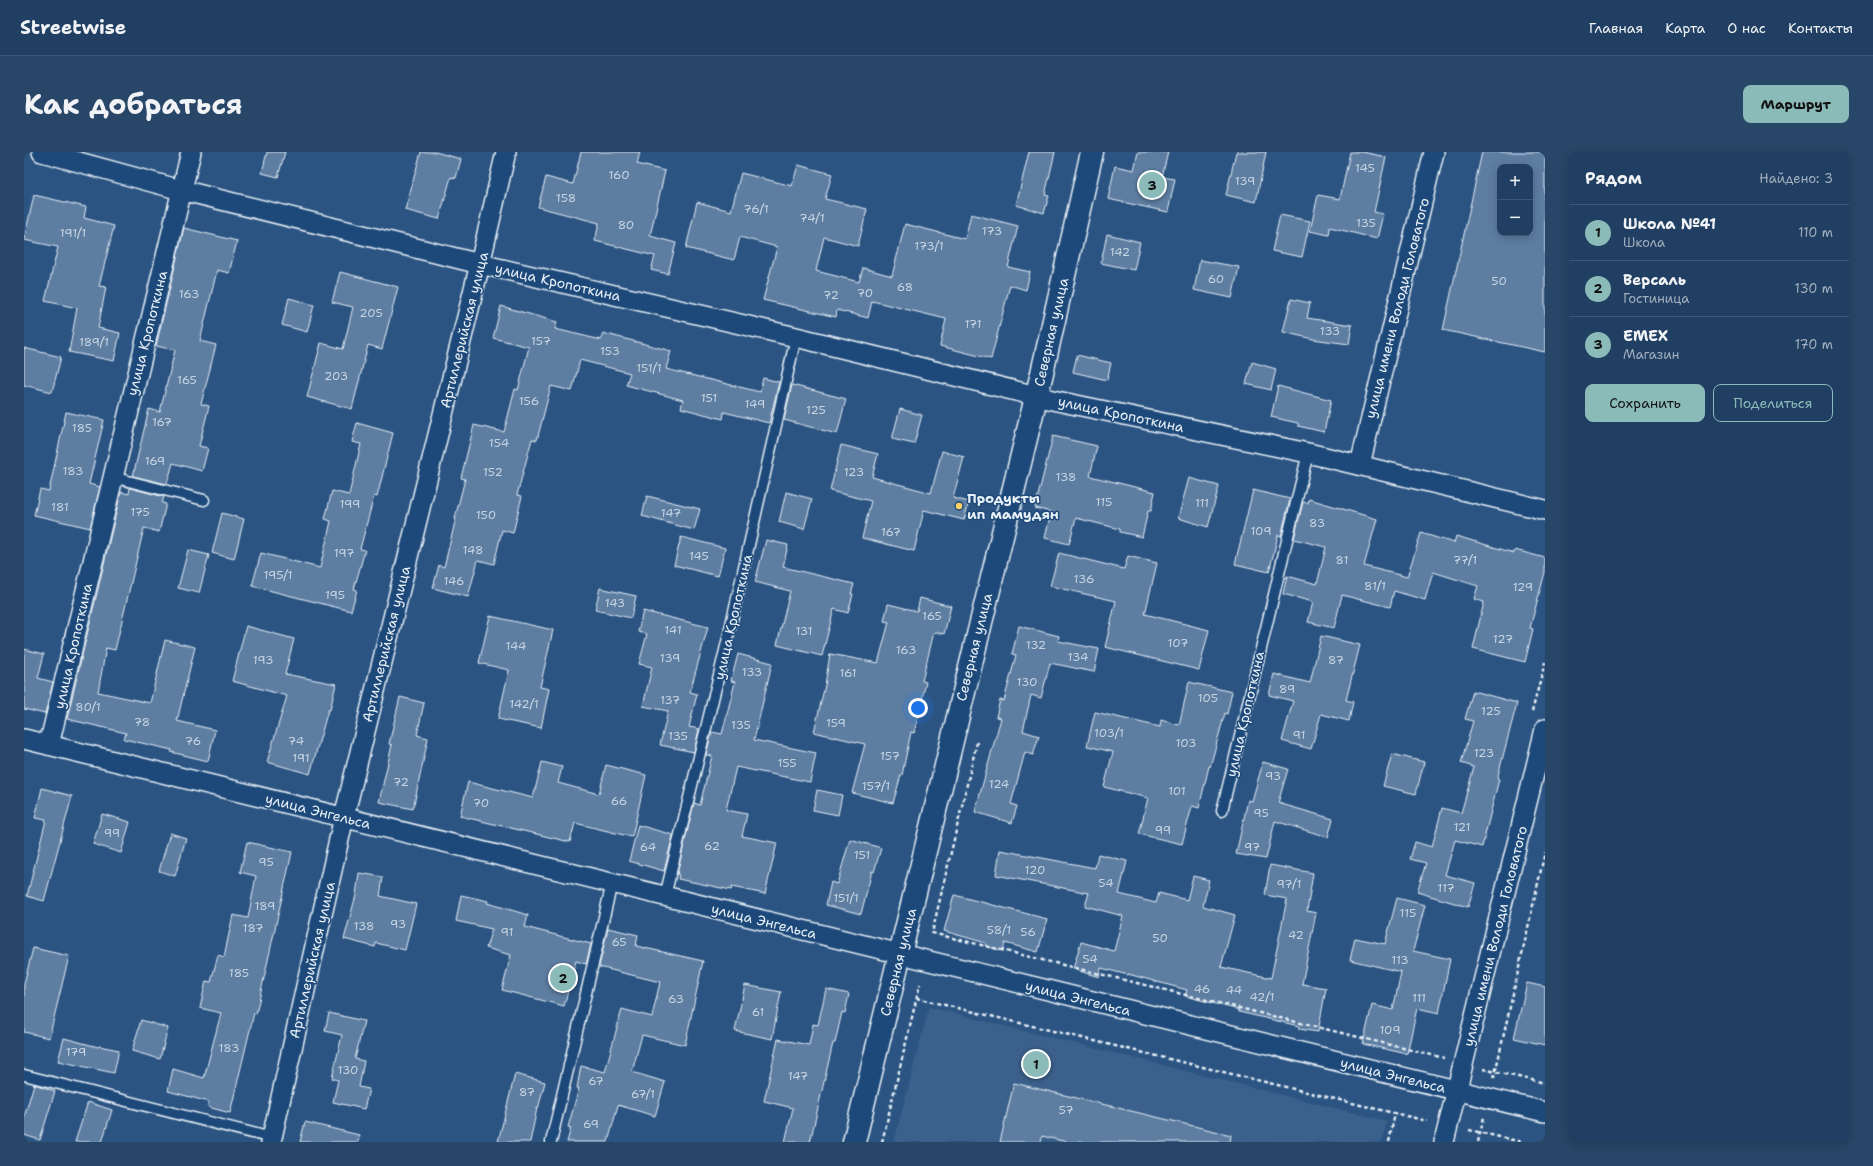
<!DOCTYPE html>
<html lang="ru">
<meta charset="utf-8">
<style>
body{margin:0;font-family:"Shantell Sans",sans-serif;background:#284668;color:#f1f3f6}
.controls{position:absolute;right:12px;top:12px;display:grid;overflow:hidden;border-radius:8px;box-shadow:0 2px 10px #0003}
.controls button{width:36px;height:36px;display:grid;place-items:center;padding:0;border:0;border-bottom:1px solid #3d5877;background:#203f62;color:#f1f3f6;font:20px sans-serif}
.you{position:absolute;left:894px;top:556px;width:14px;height:14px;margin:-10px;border:3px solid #fff;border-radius:50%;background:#1a73e8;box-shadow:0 0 0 6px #1a73e833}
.badge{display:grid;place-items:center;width:26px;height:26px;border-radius:50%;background:#8bbbb9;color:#111;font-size:13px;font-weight:700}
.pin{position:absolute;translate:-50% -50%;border:2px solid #fff;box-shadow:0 1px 4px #0006}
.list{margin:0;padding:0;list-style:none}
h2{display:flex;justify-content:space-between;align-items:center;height:52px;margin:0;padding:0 16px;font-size:17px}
h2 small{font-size:13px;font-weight:400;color:#a2afbe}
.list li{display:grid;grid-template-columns:26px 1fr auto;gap:12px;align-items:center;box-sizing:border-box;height:56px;padding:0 16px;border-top:1px solid #3d5877}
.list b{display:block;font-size:15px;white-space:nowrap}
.list p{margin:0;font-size:13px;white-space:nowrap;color:#a2afbe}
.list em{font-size:13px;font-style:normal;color:#a2afbe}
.actions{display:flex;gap:8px;padding:12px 16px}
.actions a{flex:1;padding:9px 0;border:1px solid #8bbbb9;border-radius:8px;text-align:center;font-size:14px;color:#8bbbb9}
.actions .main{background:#8bbbb9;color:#111}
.map{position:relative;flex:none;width:1521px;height:990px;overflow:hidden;border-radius:8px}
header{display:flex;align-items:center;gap:24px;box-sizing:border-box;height:56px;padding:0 20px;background:#203f62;border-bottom:1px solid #3d5877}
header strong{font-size:19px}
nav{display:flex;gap:22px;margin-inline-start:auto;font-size:14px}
.intro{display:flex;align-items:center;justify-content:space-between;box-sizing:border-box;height:96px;padding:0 24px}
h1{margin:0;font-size:28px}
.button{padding:10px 18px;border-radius:8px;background:#8bbbb9;color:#111;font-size:14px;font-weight:700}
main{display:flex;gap:24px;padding:0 24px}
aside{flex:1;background:#203f62;border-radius:8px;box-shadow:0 2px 10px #0003}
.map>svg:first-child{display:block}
.built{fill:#3a608b}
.building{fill:#5d7da1;stroke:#e8f1f8;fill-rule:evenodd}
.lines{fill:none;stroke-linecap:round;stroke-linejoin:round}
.lane-casing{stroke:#e8f1f8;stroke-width:13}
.street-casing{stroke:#e8f1f8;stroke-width:22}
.secondary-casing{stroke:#e8f1f8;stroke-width:25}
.path{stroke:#e8f1f8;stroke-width:2.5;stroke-dasharray:4 3;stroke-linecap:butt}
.lane{stroke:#1f4a7a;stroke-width:10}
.street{stroke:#1f4a7a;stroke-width:19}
.secondary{stroke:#1f4a7a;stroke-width:22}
.poi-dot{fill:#ffd166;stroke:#1f4a7a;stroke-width:1.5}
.labels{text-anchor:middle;stroke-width:3;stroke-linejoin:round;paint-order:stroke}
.number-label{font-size:12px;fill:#c5d4e2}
.street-label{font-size:14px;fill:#e8f1f8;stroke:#1f4a7a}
.poi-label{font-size:14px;font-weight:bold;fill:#e8f1f8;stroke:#1f4a7a;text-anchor:start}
</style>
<header>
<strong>Streetwise</strong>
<nav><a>Главная</a><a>Карта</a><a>О нас</a><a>Контакты</a></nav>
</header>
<div class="intro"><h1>Как добраться</h1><a class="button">Маршрут</a></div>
<main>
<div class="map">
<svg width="1521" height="990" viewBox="0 0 1521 990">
<rect width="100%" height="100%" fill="#2b5482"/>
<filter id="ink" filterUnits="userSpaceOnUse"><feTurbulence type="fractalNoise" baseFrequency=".025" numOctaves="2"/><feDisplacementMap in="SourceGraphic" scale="8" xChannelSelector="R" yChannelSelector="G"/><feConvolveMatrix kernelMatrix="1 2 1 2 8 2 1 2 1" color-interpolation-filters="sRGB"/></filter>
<g filter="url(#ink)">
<path class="built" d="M905,855l458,114 -5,21h-488z"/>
<g class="building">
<path d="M243,0h18l-7,25 -16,-4z"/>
<path d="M397,0h14l26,7 -5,19 -5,-1 -12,42 -34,-9z"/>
<path d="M557,0h59l-3,12 28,7 -15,65 26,7 -8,31 -17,-4 4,-14 -60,-15 4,-18 -61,-16 8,-30 27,7z"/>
<path d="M1005,0h26l-10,43 4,1 -5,17 -28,-8z"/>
<path d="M1114,0h30l-6,25 13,2 -7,33 -60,-13 7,-33 19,4z"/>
<path d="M1212,0h30l-10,50 -30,-7z"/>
<path d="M1326,0h12l24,5 -12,55 9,2 -6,25 -47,-12 -1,8 -19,-4 8,-36 22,4z"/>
<path d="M1458,0h63v200l-102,-22zM1476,15h30v66h-30z"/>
<path d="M774,13l34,9 -7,25 42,10 -9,37 -34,-9 -8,34 43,11 4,-14 29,8 13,-52 60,15 6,-25 47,12 -10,41 22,5 -4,18 -16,-5 -19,74 -51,-13 6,-27 -74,-18 -4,17 -31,-8 -1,7 -73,-17 14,-53 -37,-10 -6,23 -48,-12 11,-46 34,9 10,-38 51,13z"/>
<path d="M10,43l52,12 -2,11 30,8 -15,60 7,1 -8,41 22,5 -6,28 -45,-9 8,-44 -32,-7 13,-54 -34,-7z"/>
<path d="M1256,63l30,6 -8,36 -30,-6z"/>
<path d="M160,76l53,13 -8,32 -12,-3 -17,71 16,4 -15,59 8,2 -10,40 9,2 -6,23 -29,-8 -6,21 -34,-8 16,-67 11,3 15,-62 -19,-4z"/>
<path d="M1083,82l33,8 -6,28 -33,-7z"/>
<path d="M1176,108l39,7 -7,31 -38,-8z"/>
<path d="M316,120l58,15 -16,62 -14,-4 -16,64 -45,-12 14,-54 22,6 10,-42 -21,-5z"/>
<path d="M265,146l25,7 -7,27 -25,-7z"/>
<path d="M1267,147l19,4 -3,15 45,7 -3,19 -36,-5 -30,-7z"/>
<path d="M477,154l56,16 -2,7 46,11 2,-7 68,18 -5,18 94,23 3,-14 16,4 -10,41 -45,-11 -1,7 -42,-11 2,-8 -57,-15 4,-12 -50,-13 -8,31 -21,-5 -14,54 -5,-1 -15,56 5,1 -9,37 -11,-3 -8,34 -16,-4 -10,37 -35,-9 6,-23 5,2 12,-49h-1l10,-39 -4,-1 13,-53 30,7 11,-43 3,1 11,-43 -36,-9z"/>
<path d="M0,196l37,9 -9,35 -28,-7z"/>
<path d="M1053,203l34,8 -4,17 -34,-8z"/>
<path d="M1228,210l24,7 -5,21 -25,-6z"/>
<path d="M768,233l54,14 -9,35 -53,-14z"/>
<path d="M1254,234l53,14 -7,32 -26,-6v-3l-27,-6z"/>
<path d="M876,257l22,6 -8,29 -22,-5z"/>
<path d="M42,260l38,8 -15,64 11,3 -10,41 -56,-13 6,-26 9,2z"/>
<path d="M333,271l36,10 -16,64 -3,-1 -14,53 5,1 -11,39 3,1 -6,21 -99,-25 9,-33 59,15 11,-47 -6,-2 7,-28 17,4 12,-51 -9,-2z"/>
<path d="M1029,284l44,10 -7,30 65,16 -4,19h-3l-6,26 -22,-5v-3l-44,-11 -7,26 -24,-6 6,-26 -16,-4z"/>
<path d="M817,293l37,9 -6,23 59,16 11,-42 22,6 -11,41 16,4 -5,18 -40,-10 -10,41 -52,-13 9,-37 -41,-10z"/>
<path d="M1165,326l30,8 -11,41 -30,-9z"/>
<path d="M106,336l34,9 -2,6 4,1 -7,28 -15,-4 -29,122 -9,-2 -8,44 52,11 15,-63 30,7 -18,74 38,9 -7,31 -37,-9 1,-2 -48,-11 2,-6 -59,-14 54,-227 8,2z"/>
<path d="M1229,338l37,9 -9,37 -3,-1 -9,37 -34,-8z"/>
<path d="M762,340l26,7 -8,30 -25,-7z"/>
<path d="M623,344l53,13 -6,21 -52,-14z"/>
<path d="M1285,347l68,20 -13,47 43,11 14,-44 33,10 2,-7 58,17 1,-3 30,8v14l-15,56 3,1 -8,33 -52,-13 11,-47 -10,-3 4,-13 -45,-14 -8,28 -31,-9 -4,16 -48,-12 -8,33 -26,-6 5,-20 -30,-8 4,-18 30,8 9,-37 -32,-8 9,-37 5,1z"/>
<path d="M198,361l22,6 -10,40 -22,-6z"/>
<path d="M657,385l44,11 -7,28 -44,-11z"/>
<path d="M742,388l22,5 -5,22 71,17 -3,10h2l-5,19 -14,-4 -12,47 -45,-11 13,-54 -35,-9z"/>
<path d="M164,398l21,5 -10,38 -21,-5z"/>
<path d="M1035,401l65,16 4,-13 29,7 -12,51 64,16 -10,40 -94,-23 11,-46 -66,-15z"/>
<path d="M576,436l36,8 -5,22 -36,-8z"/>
<path d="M896,446l31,8 -7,28 -10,-2 -12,49 4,1 -7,31 -5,20 -3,-1 -9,43h-1l-8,28 -41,-10 13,-49 -51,-12 11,-47 5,-31 48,9 11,-41 -5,-1 4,-17 29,7z"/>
<path d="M619,459l65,16 -18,65 7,2 -8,33 10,2 -5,23 -34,-7 8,-34 -25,-5 9,-39 -13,-3 8,-30 -9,-2z"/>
<path d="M466,464l63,14 -13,57 9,2 -8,39 -43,-9 11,-49 -30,-7z"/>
<path d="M222,474l48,13 -9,35 51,10 -6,26h-2l-18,64 -43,-12 20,-66 -55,-15z"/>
<path d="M995,474l40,10 -1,5 41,8 -5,23 -44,-9 -9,35 -10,-3 -8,36 16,5 -6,19 -8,-3 -14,52 6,2 -5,17 -37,-11 26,-94 -5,-1 4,-17 4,1 12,-46 -4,-1z"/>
<path d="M1297,484l39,9 -14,55 7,2 -4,19 -28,-7 -10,35 -29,-8 11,-40 -24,-6 5,-21 36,9z"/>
<path d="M0,497l20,5 -6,24 15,4 -8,32 -21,-5z"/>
<path d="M714,502l34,9 -18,77 62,13 -6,29 -74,-15 -10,43 21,4 -5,22 35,7 -12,51 -33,-7 -1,3 -53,-11 1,-4 -2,-1 17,-71 6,2 12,-49 -6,-1 6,-23 10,2 13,-52 -4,-1z"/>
<path d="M1165,530l43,10 -5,22 -2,-1 -15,54 -1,-1 -10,42 -7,-2 -10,38 -43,-10 9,-36 -44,-11 9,-35 -26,-6 8,-34 65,15 1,-7 18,5z"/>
<path d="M1449,539l44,12 -20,76h2l-17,68 -27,-7 -10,35 30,8 -7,24 -51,-15 9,-29 -16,-4 5,-17 17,5 10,-39 19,5 13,-46 -13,-4 12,-42 -8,-2z"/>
<path d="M376,545l24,6 -7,32 11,3 -15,71 -34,-7 13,-57 -3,-1z"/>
<path d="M1368,602l32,8 -8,32 -33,-8z"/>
<path d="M518,610l20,5 -4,16 41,11 7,-29 40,10 -14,62 -57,-14 -5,19 -110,-26 8,-34 65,16z"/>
<path d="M1239,610l25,7 -10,34 55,16 -5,18 -53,-16 -9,38 -30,-5 12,-54 4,1z"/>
<path d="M18,636l30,8 -28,105 -17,-5 19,-76 -11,-2z"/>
<path d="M793,638l25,5 -4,20 -25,-5z"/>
<path d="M78,662l28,8 -9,31 -28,-9z"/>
<path d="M614,673l35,10 -9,36 -35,-10z"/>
<path d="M146,681l16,5 -11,38 -16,-5z"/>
<path d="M826,687l31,9 -7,24 -2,-1 -11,43 -35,-9 5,-23 6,2z"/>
<path d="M223,690l45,10 -36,162 -2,-1 -24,100 -22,-6 1,-5 -41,-11 5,-22 31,9 17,-65 -21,-5 6,-27 5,1 7,-27 6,2 9,-42 15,3 8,-42 -16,-4z"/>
<path d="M976,698l95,18 3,-14 29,7 -8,33 37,9 3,-10 28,7 6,-24 16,4 -6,26 32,9 -14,52 50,11 16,-79 -22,-4 5,-30 43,8 -6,38 9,2 -14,71 24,4 -8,44 -19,-3v-3l-60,-14v-2l-54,-14 2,-6 -59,-16v1l-27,-7 -2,9 -26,-8 8,-27 33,9 9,-35 -38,-10 4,-13 -93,-18z"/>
<path d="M335,721l24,4 -3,19 36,8 -11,46 -29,-7 -1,4 -31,-8 12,-44z"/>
<path d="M437,743l27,6 -1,2 41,12 -3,12 66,17 -5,20 -10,-3 -12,45 -62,-16 9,-35 -25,-7 6,-19 -36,-8z"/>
<path d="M930,743l93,24 -9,33 -33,-9 -2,8 -18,-5 1,-3 -42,-12z"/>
<path d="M1373,746l28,7 -12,46 37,8 -11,54 -22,-5 -10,46 -44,-10 9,-39 21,5 8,-38 -51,-12 5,-22 30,6z"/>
<path d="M584,776l30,7 -2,11 67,15 -18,84 -43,-10 -10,37 33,10 -10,34 -37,-11 -10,37h-41l4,-14 -3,-1 11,-39h-2l4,-22 24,6 17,-63 30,8 8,-35 -61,-15z"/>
<path d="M9,796l36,8 -20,82 -25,-6v-48z"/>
<path d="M1503,831l18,4v58l-31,-7z"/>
<path d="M721,833l36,7 -9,47 -37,-8z"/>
<path d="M802,837l23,5 -4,19 -3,-1 -7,31h-2l-23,99h-25l8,-34 -29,-7 14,-62 31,6 4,-21 5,1z"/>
<path d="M305,861l35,8 -9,38 9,2 -5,26 10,2 -5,20 -31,-7 5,-22 -6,-2 10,-43 -17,-4z"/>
<path d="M117,868l27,8 -8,31 -28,-8z"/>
<path d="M40,886l34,9 1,-1 20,4 -5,23 -56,-12z"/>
<path d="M491,922l30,8 -7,27 -1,-1 -7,34h-32z"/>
<path d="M990,931l217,52 -1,7h-163l-25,-6 -1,6h-41z"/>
<path d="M10,932l21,7 -15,49 -16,-5v-17z"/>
<path d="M64,950l24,8 -10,32h-27z"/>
<path d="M281,970l54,13 -1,7h-58z"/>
</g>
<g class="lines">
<defs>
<g id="lane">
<path d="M88,325l92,23"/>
<path d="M1198,659l86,-358"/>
<path d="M641,744l62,-254 69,-305"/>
<path d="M0,923l248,63"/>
<path d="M527,990l61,-259"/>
</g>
<g id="street">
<path d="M18,0l139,38 299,74 316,73 261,64 251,52 237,57"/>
<path d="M1336,313l74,-313"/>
<path d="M0,587l1521,373"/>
<path d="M25,593l142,-593"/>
<path d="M247,990l73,-325 136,-553 26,-112"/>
<path d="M1420,990l101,-413"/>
</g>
<path id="secondary" d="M830,990l188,-769 50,-221"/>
</defs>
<use href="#lane" class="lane-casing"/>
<use href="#street" class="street-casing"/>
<use href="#secondary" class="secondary-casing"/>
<g class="path">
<path d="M1508,560l13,-50"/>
<path d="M953,590l-45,191 512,125"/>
<path d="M892,846l511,123"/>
<path d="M1459,917l62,14"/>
<path d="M1470,926l51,-226"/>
<path d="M1445,978l53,12"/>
<path d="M858,990l38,-158"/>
<path d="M1365,990l6,-29"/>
<path d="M1454,990l6,-25"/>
</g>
<use href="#lane" class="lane"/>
<use href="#street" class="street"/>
<use href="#secondary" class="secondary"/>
</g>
</g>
<circle class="poi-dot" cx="935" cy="354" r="4"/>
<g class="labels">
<g class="number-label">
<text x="1341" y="20">145</text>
<text x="595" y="27">160</text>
<text x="1221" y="33">139</text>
<text x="542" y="50">158</text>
<text x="732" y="61">76/1</text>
<text x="788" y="70">74/1</text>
<text x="1342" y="75">135</text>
<text x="602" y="77">80</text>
<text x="968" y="83">173</text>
<text x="49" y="85">191/1</text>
<text x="905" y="98">173/1</text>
<text x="1096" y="104">142</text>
<text x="1192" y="131">60</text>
<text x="1475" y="133">50</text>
<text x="881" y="139">68</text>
<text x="841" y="145">70</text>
<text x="165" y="146">163</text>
<text x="807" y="147">72</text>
<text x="347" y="165">205</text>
<text x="949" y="176">171</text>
<text x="1306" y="183">133</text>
<text x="517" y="193">157</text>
<text x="70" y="194">189/1</text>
<text x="586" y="203">153</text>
<text x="625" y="220">151/1</text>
<text x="312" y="228">203</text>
<text x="163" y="232">165</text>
<text x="685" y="250">151</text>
<text x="505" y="253">156</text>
<text x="731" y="256">149</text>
<text x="792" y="262">125</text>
<text x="138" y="274">167</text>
<text x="58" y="280">185</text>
<text x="475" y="295">154</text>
<text x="131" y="313">169</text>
<text x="49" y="323">183</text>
<text x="469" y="324">152</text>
<text x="830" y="324">123</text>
<text x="1042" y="329">138</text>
<text x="1080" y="354">115</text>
<text x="1178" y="355">111</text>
<text x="326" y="356">199</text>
<text x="36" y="359">181</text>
<text x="116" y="364">175</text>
<text x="647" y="365">147</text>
<text x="462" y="367">150</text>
<text x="1293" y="375">83</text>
<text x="1237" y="383">109</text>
<text x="867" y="384">167</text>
<text x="449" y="402">148</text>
<text x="320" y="405">197</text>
<text x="675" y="408">145</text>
<text x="1318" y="412">81</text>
<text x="1441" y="412">77/1</text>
<text x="254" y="427">195/1</text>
<text x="1060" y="431">136</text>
<text x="430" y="433">146</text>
<text x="1351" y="438">81/1</text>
<text x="1499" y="439">129</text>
<text x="311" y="447">195</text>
<text x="591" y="455">143</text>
<text x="908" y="468">165</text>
<text x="649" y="482">141</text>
<text x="780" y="483">131</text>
<text x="1479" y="491">127</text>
<text x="1154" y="495">107</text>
<text x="1012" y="497">132</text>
<text x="492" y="498">144</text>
<text x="882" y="502">163</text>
<text x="1054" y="509">134</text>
<text x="646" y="510">139</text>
<text x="239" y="512">193</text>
<text x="1312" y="512">87</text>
<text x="728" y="524">133</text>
<text x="824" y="525">161</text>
<text x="1003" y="534">130</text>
<text x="1263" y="541">89</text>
<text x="1184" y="550">105</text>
<text x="646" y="552">137</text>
<text x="500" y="556">142/1</text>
<text x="64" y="559">80/1</text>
<text x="1467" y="563">125</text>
<text x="118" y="574">78</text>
<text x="812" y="575">159</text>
<text x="717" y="577">135</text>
<text x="1085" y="585">103/1</text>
<text x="1275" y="587">91</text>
<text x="654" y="588">135</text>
<text x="169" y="593">76</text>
<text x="272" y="593">74</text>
<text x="1162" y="595">103</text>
<text x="1460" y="605">123</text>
<text x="866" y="608">157</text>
<text x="277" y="610">191</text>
<text x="763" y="615">155</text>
<text x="1249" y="628">93</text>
<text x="377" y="634">72</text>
<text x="975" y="636">124</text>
<text x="852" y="638">157/1</text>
<text x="1153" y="643">101</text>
<text x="595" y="653">66</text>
<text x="457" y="655">70</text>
<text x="1237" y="665">95</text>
<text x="1438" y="679">121</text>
<text x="1139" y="682">99</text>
<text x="88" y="685">99</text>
<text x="688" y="698">62</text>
<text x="624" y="699">64</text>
<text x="1228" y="699">97</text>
<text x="838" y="707">151</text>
<text x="242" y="714">95</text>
<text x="1011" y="722">120</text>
<text x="1082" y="735">54</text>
<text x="1265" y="736">97/1</text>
<text x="1422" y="740">117</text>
<text x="822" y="750">151/1</text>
<text x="241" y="758">189</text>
<text x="1384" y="765">115</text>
<text x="374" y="776">93</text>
<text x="340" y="778">138</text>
<text x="229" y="780">187</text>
<text x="975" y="782">58/1</text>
<text x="483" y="784">91</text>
<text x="1004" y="784">56</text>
<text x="1272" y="787">42</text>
<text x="1136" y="790">50</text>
<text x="595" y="794">65</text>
<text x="1066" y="811">54</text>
<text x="1376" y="812">113</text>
<text x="215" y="825">185</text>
<text x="1178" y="841">46</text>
<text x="1210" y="842">44</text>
<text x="1238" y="849">42/1</text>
<text x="1395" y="850">111</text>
<text x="652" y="851">63</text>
<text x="734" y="864">61</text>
<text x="1366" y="882">109</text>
<text x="205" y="900">183</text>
<text x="52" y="904">179</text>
<text x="324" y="922">130</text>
<text x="774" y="928">147</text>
<text x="572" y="933">67</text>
<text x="503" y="944">87</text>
<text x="619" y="946">67/1</text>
<text x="1042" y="962">57</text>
<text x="567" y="976">69</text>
</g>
<g class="street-label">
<text transform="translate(534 130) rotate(13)" y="5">улица Кропоткина</text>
<text transform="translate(1373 156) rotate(-76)" y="5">улица имени Володи Головатого</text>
<text transform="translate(440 178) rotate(-76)" y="5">Артиллерийская улица</text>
<text transform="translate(1027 180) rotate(-77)" y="5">Северная улица</text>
<text transform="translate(123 181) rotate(-76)" y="5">улица Кропоткина</text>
<text transform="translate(1097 262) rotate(12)" y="5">улица Кропоткина</text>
<text transform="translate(709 465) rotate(-77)" y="5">улица Кропоткина</text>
<text transform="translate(362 492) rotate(-76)" y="5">Артиллерийская улица</text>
<text transform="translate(49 494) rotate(-77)" y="5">улица Кропоткина</text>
<text transform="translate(950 495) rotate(-76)" y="5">Северная улица</text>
<text transform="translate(1221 562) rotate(-77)" y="5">улица Кропоткина</text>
<text transform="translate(294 659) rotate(14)" y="5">улица Энгельса</text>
<text transform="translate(740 769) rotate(14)" y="5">улица Энгельса</text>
<text transform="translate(1471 784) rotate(-76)" y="5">улица имени Володи Головатого</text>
<text transform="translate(288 808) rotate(-77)" y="5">Артиллерийская улица</text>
<text transform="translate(874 810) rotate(-76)" y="5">Северная улица</text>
<text transform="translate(1054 846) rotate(14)" y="5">улица Энгельса</text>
<text transform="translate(1369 923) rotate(14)" y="5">улица Энгельса</text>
</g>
<g class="poi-label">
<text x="943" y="351">Продукты<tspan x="943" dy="16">ип мамудян</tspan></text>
</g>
</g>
</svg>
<div class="controls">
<button>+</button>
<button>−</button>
</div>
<div class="you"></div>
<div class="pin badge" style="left:1012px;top:912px">1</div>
<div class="pin badge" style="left:539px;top:826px">2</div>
<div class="pin badge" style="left:1128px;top:33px">3</div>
</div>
<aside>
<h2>Рядом<small>Найдено: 3</small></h2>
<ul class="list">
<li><span class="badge">1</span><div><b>Школа №41</b><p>Школа</p></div><em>110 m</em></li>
<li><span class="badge">2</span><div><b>Версаль</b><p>Гостиница</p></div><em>130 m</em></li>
<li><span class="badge">3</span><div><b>EMEX</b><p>Магазин</p></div><em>170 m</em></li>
</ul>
<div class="actions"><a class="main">Сохранить</a><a>Поделиться</a></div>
</aside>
</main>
